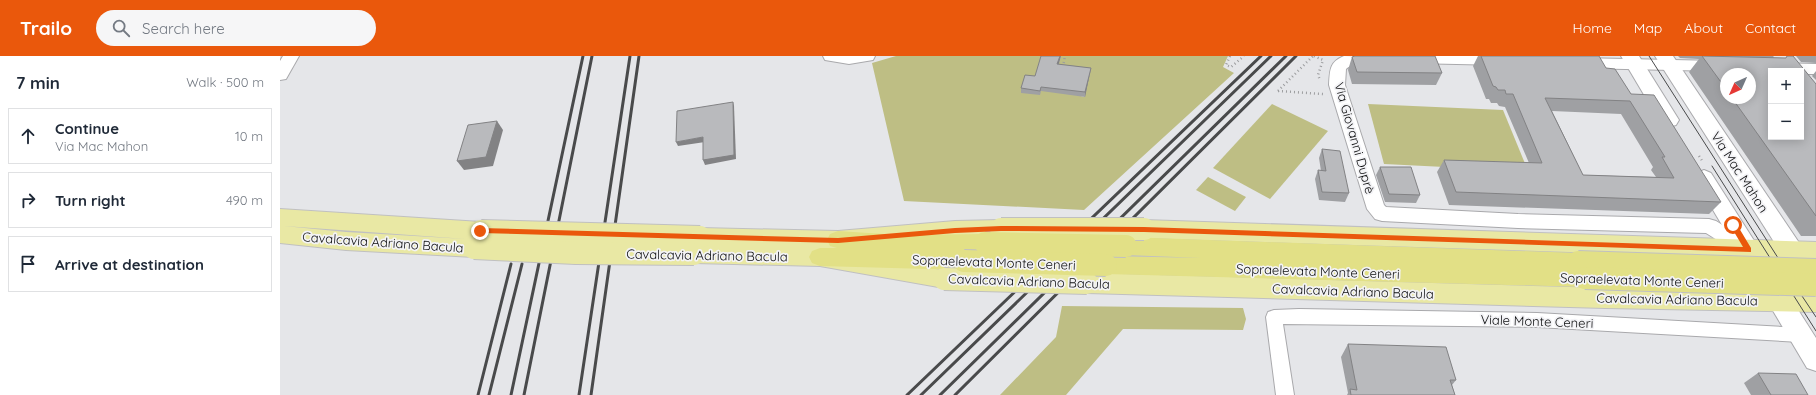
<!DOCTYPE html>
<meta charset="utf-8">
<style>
body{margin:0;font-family:Quicksand,sans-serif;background:#f6f6f7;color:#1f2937}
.controls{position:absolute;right:12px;top:12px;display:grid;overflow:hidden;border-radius:0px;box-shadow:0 2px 10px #0003}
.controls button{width:36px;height:36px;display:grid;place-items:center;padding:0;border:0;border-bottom:1px solid #e0e1e3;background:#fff;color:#1f2937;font:20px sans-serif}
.compass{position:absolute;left:1440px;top:12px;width:36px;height:36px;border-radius:50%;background:#fff;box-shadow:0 2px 10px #0003;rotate:225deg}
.stop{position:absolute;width:12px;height:12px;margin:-9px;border:3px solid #ea580c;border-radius:50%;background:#fff}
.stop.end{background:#ea580c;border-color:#fff;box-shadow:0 1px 4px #0008}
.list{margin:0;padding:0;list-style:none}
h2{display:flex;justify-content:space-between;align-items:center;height:52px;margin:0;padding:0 16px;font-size:17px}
h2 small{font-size:13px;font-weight:400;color:#747a83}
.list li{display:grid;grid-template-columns:26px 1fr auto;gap:12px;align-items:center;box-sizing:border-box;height:56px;margin:0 8px 8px;padding:0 8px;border:1px solid #e0e1e3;border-radius:0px}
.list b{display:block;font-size:15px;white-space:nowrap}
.list p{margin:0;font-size:13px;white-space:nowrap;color:#747a83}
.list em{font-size:13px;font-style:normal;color:#747a83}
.icon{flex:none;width:22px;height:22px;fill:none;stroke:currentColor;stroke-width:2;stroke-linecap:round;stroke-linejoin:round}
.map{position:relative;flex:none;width:1536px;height:339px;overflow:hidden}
header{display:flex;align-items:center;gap:24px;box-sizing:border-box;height:56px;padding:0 20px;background:#ea580c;color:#fff}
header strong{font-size:19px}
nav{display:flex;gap:22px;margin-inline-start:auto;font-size:14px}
.search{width:280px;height:36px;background:#f6f6f7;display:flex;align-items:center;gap:10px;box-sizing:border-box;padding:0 14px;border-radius:22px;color:#747a83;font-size:15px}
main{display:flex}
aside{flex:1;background:#fff}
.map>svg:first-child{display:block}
.green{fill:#bebe84}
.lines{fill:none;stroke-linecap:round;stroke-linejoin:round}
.pedestrian-casing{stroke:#a9a9ac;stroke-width:2}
.minor-casing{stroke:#a9a9ac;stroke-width:2}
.secondary-casing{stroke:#a9a9ac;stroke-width:2}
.primary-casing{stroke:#c0c0c1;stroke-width:2}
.trunk-casing{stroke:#c0c0c1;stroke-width:2}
.path{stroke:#9c9d9f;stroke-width:2.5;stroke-dasharray:1 3;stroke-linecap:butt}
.pedestrian{fill:#fff;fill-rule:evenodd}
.minor{fill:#fff;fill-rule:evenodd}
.secondary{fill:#fff;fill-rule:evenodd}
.primary{fill:#e9e8a4;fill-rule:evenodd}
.trunk{fill:#e2e086;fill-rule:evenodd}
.tram{stroke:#494a4b;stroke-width:1}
.rail{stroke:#494a4b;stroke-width:3}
.primary-bridge-casing{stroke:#c0c0c1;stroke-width:24;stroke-linecap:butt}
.trunk-bridge-casing{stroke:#c0c0c1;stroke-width:24;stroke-linecap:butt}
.primary-bridge{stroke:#e9e8a4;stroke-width:22}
.trunk-bridge{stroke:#e2e086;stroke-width:22}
.wall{fill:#9fa0a3;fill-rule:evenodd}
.shaded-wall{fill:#828284}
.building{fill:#b9babd;stroke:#828284;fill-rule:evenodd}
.route{fill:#ea580c}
.labels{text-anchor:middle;stroke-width:3.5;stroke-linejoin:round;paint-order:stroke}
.street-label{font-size:13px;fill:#0d0e0f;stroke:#f3f3f6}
</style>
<header>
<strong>Trailo</strong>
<div class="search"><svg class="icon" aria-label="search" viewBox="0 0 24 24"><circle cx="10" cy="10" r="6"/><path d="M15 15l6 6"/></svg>Search here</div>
<nav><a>Home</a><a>Map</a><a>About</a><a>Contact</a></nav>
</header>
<main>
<aside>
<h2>7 min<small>Walk · 500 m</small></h2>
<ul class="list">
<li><svg class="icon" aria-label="ahead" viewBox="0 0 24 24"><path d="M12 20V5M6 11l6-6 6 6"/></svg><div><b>Continue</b><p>Via Mac Mahon</p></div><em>10 m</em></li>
<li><svg class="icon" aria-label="right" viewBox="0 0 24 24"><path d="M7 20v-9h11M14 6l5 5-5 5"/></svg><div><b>Turn right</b></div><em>490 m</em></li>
<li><svg class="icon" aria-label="arrive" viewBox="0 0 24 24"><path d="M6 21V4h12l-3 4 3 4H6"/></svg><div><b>Arrive at destination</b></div></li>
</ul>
</aside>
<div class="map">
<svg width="1536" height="339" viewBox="0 0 1536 339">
<rect width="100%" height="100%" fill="#e5e6e9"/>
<g class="green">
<path d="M616,0h146l1,28 41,13 6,-24 -33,-4 4,-13h167l-5,11 11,6 -150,137 -180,-9 -32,-138z"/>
<path d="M992,48l56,27 -58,68 -57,-31z"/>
<path d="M1088,48l135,6 25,61 -144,-7z"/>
<path d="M928,121l38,20 -11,14 -39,-21z"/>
<path d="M782,250l181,2 3,11 -3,11 -120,-1 -57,66h-66l56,-58z"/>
</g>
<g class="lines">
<defs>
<path id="pedestrian" d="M1019,253l238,4 263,15 6,2 2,5 -2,5 -6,2 -263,-15 -254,-3 11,71h-18l-10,-78 2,-5 6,-2z"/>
<g id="minor">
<path d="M3,0h16l-13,23 -6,1v-19z"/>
<path d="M543,0h52l-2,4 -24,4 -24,-4z"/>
<path d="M1064,0l42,1 -2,4c-14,3 -26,-2 -38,8l-1,16 39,120 2,2 132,7 191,5 7,2 39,24 3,5 -3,5 -7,3 -7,-3 -35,-22 -188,-5 -136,-7 -7,-2 -8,-10 -38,-124c1,-14 0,-23 15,-29z"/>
<path d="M1124,0h102l4,4 -2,4 -6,1 -91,-2 -6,-1 -2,-4z"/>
<path d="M1298,2l142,3 6,1 2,4 -2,4 -6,1 -142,-3 -6,-1 -2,-4 2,-4z"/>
<path d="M1498,7l38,1v10h-15v-3h-29l-2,-3 2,-4z"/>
</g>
<g id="secondary">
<path d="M1341,0h18l40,64 -3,5 -7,2 -7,-2z"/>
<path d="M1375,0h18l137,203 3,7 -3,7 -8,2 -8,-2z"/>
<path d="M1424,114l7,3 105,165v33l-9,-3 -113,-190 3,-5z"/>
</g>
<g id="primary">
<path d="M0,153l201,13 8,3 3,6 -3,6 -8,3 -7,-1 8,3 3,6 -3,6 -8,3 -128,-7 -66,-7zM4,170l182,13 -120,-7z"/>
<path d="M721,164l8,3 3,6 -3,6 -8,3 -46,1 -117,10 -15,-1 129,24 4,7 -4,7 -8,2 -124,-22 -126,-3 -8,-3 -3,-6 3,-6 12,-3 -6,-2 -3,-6 3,-6 8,-3 138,3 117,-10z"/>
<path d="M864,164l672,22v18l-672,-22 -8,-3 -3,-6 3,-6z"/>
<path d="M807,217l518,15 211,4v20l-211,-4 -518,-15 -8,-3 -4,-7 4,-7z"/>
</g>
<g id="trunk">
<path d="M558,175l61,4 86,-1 8,3 3,6 -3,6 -8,3h-20l7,3 3,6 -3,6 -8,3 -144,-4 -8,-3 -3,-6 3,-6 8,-3h17l-7,-2 -3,-6 3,-6z"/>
<path d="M846,181l452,16 8,3 3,6 -4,7 8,2 4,7 -4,7 -8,2 -479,-13 -8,-2 -3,-7 3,-7 8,-2 96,2 -76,-3 -8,-3 -3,-6 3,-6z"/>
</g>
</defs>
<use href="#pedestrian" class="pedestrian-casing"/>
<use href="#minor" class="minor-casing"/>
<use href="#secondary" class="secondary-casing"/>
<use href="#primary" class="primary-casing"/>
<use href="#trunk" class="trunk-casing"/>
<g class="path">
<path d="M950,0l-4,9 5,2 13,-11"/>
<path d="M1034,0l9,4 -5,15 2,5"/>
<path d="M783,11l2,-11"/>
<path d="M998,35l35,-35"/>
<path d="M998,35l45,3"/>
<path d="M1419,100l4,6"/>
</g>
<use href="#pedestrian" class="pedestrian"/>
<use href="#minor" class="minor"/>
<use href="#secondary" class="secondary"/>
<use href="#primary" class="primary"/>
<use href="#trunk" class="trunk"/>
<g class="tram">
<path d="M1369,0l131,205"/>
<path d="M1432,110l60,95"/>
<path d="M1512,237l24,38"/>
<path d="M1520,237l16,24"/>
</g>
<g class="rail">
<path d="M198,339l33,-131"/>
<path d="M209,339l33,-131"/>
<path d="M231,339l72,-339"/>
<path d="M244,339l68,-339"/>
<path d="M299,339l51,-339"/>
<path d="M311,339l48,-339"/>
<path d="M627,339l354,-339"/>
<path d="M641,339l350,-339"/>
<path d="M660,339l346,-339"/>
<path d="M675,339l341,-339"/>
</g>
<defs>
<g id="primary-bridge">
<path d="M721,173h143"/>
<path d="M201,175l219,6"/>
<path d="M194,192l102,5 118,1"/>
<path d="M664,223l143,4"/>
</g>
<g id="trunk-bridge">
<path d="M705,187l141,3"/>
<path d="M684,205l142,4"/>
<path d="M1298,206l238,8"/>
<path d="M1305,222l231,7"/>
</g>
</defs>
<use href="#primary-bridge" class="primary-bridge-casing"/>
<use href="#trunk-bridge" class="trunk-bridge-casing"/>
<use href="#primary-bridge" class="primary-bridge"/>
<use href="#trunk-bridge" class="trunk-bridge"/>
</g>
<g class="wall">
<path d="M781,0l-2,8 32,4 -1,5 -5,24 -44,-6 -1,4 -19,-2v-5l14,-12z"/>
<path d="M1198,0h113l15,12 25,26 90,108 -12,12 -260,-9 -12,-33 7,-12 85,3 -24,-56 -6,-1 -2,-3h-6l-2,-4h-3l-13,-33zM1272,55l69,3 32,53 -2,3 5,7 -73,-2z"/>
<path d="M1398,0h96l-1,1 43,27v152h-15l-112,-164 10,-13 -19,-1zM1446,18l24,24h-24z"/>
<path d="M1516,0h20v7l-15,-1z"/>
<path d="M1072,1l90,16 -6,12 -84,-1 -4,-14z"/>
<path d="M1536,15v9l-4,-4z"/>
<path d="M1042,93l27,44 -4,9 -26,-2 -4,-21 3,-9 3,1 -2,-13z"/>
<path d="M1100,111l40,28 -4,8 -31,-1 -9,-27z"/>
<path d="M1068,288l108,36 -4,5 3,10h-108l1,-2 -7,-36z"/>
<path d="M1478,317l50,22h-57l-7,-12z"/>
</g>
<g class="shaded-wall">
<path d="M780,0h1l-4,13v-5z"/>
<path d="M811,12l-1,5 -5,24v-5z"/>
<path d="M453,46l1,4 2,53 -31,6 -2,-5z"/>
<path d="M217,65l6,9 -10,36 -29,4 -7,-9z"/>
<path d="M423,81l2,5 -27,4 -2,-4z"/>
</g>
<g class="building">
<path d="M761,0h19l-3,8 34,4 -6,24 -44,-5 -1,4 -19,-3 4,-13 10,1z"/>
<path d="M1075,0h80l7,17 -85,-1 -5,-15z"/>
<path d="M1201,0h118l7,12 9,1 16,25 23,1 67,107 -265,-10 -12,-32 98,3 -29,-69h-7l-1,-4h-7l-2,-3 -3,-1zM1265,42l85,3 35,56h-3l12,21 -91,-3z"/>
<path d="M1422,0l84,2 1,-2h6l23,28v132l-84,-118h18v-24h-24v15zM1491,15h30v66h-30z"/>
<path d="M453,46l1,53 -31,5v-23l-27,5 1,-31z"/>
<path d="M217,65l-11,36 -29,4 11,-36z"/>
<path d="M1042,93l18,2 9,42 -27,-1 -4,-22 8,1z"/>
<path d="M1100,111h31l9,28 -31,-1z"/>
<path d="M1068,288l98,3 10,33h-6l5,15h-104l-1,-6 7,1z"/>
<path d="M1478,317l38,1 12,21h-37z"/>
</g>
<path class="route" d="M1451,167h5l15,25v4l-607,-20 -143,-1 -46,2 -117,10 -358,-10 -3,-2 3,-3 358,10 117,-10 46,-2 143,1 599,20 -13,-22z"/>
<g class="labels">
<g class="street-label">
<text transform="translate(1075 82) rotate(74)" y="5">Via Giovanni Duprè</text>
<text transform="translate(1460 116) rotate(57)" y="5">Via Mac Mahon</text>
<text transform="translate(103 186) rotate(4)" y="5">Cavalcavia Adriano Bacula</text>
<text transform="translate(427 199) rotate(1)" y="5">Cavalcavia Adriano Bacula</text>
<text transform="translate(714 206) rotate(2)" y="5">Sopraelevata Monte Ceneri</text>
<text transform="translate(1038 215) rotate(2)" y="5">Sopraelevata Monte Ceneri</text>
<text transform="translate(1362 224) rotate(2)" y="5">Sopraelevata Monte Ceneri</text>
<text transform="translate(749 225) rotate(2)" y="5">Cavalcavia Adriano Bacula</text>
<text transform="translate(1073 235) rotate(2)" y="5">Cavalcavia Adriano Bacula</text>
<text transform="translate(1397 243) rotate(1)" y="5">Cavalcavia Adriano Bacula</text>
<text transform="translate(1257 265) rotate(2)" y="5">Viale Monte Ceneri</text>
</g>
</g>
</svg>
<div class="controls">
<button>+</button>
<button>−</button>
</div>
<svg class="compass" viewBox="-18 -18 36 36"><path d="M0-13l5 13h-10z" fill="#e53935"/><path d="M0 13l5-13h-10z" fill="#747a83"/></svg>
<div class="stop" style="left:1453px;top:169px"></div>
<div class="stop end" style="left:200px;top:175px"></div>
</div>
</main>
